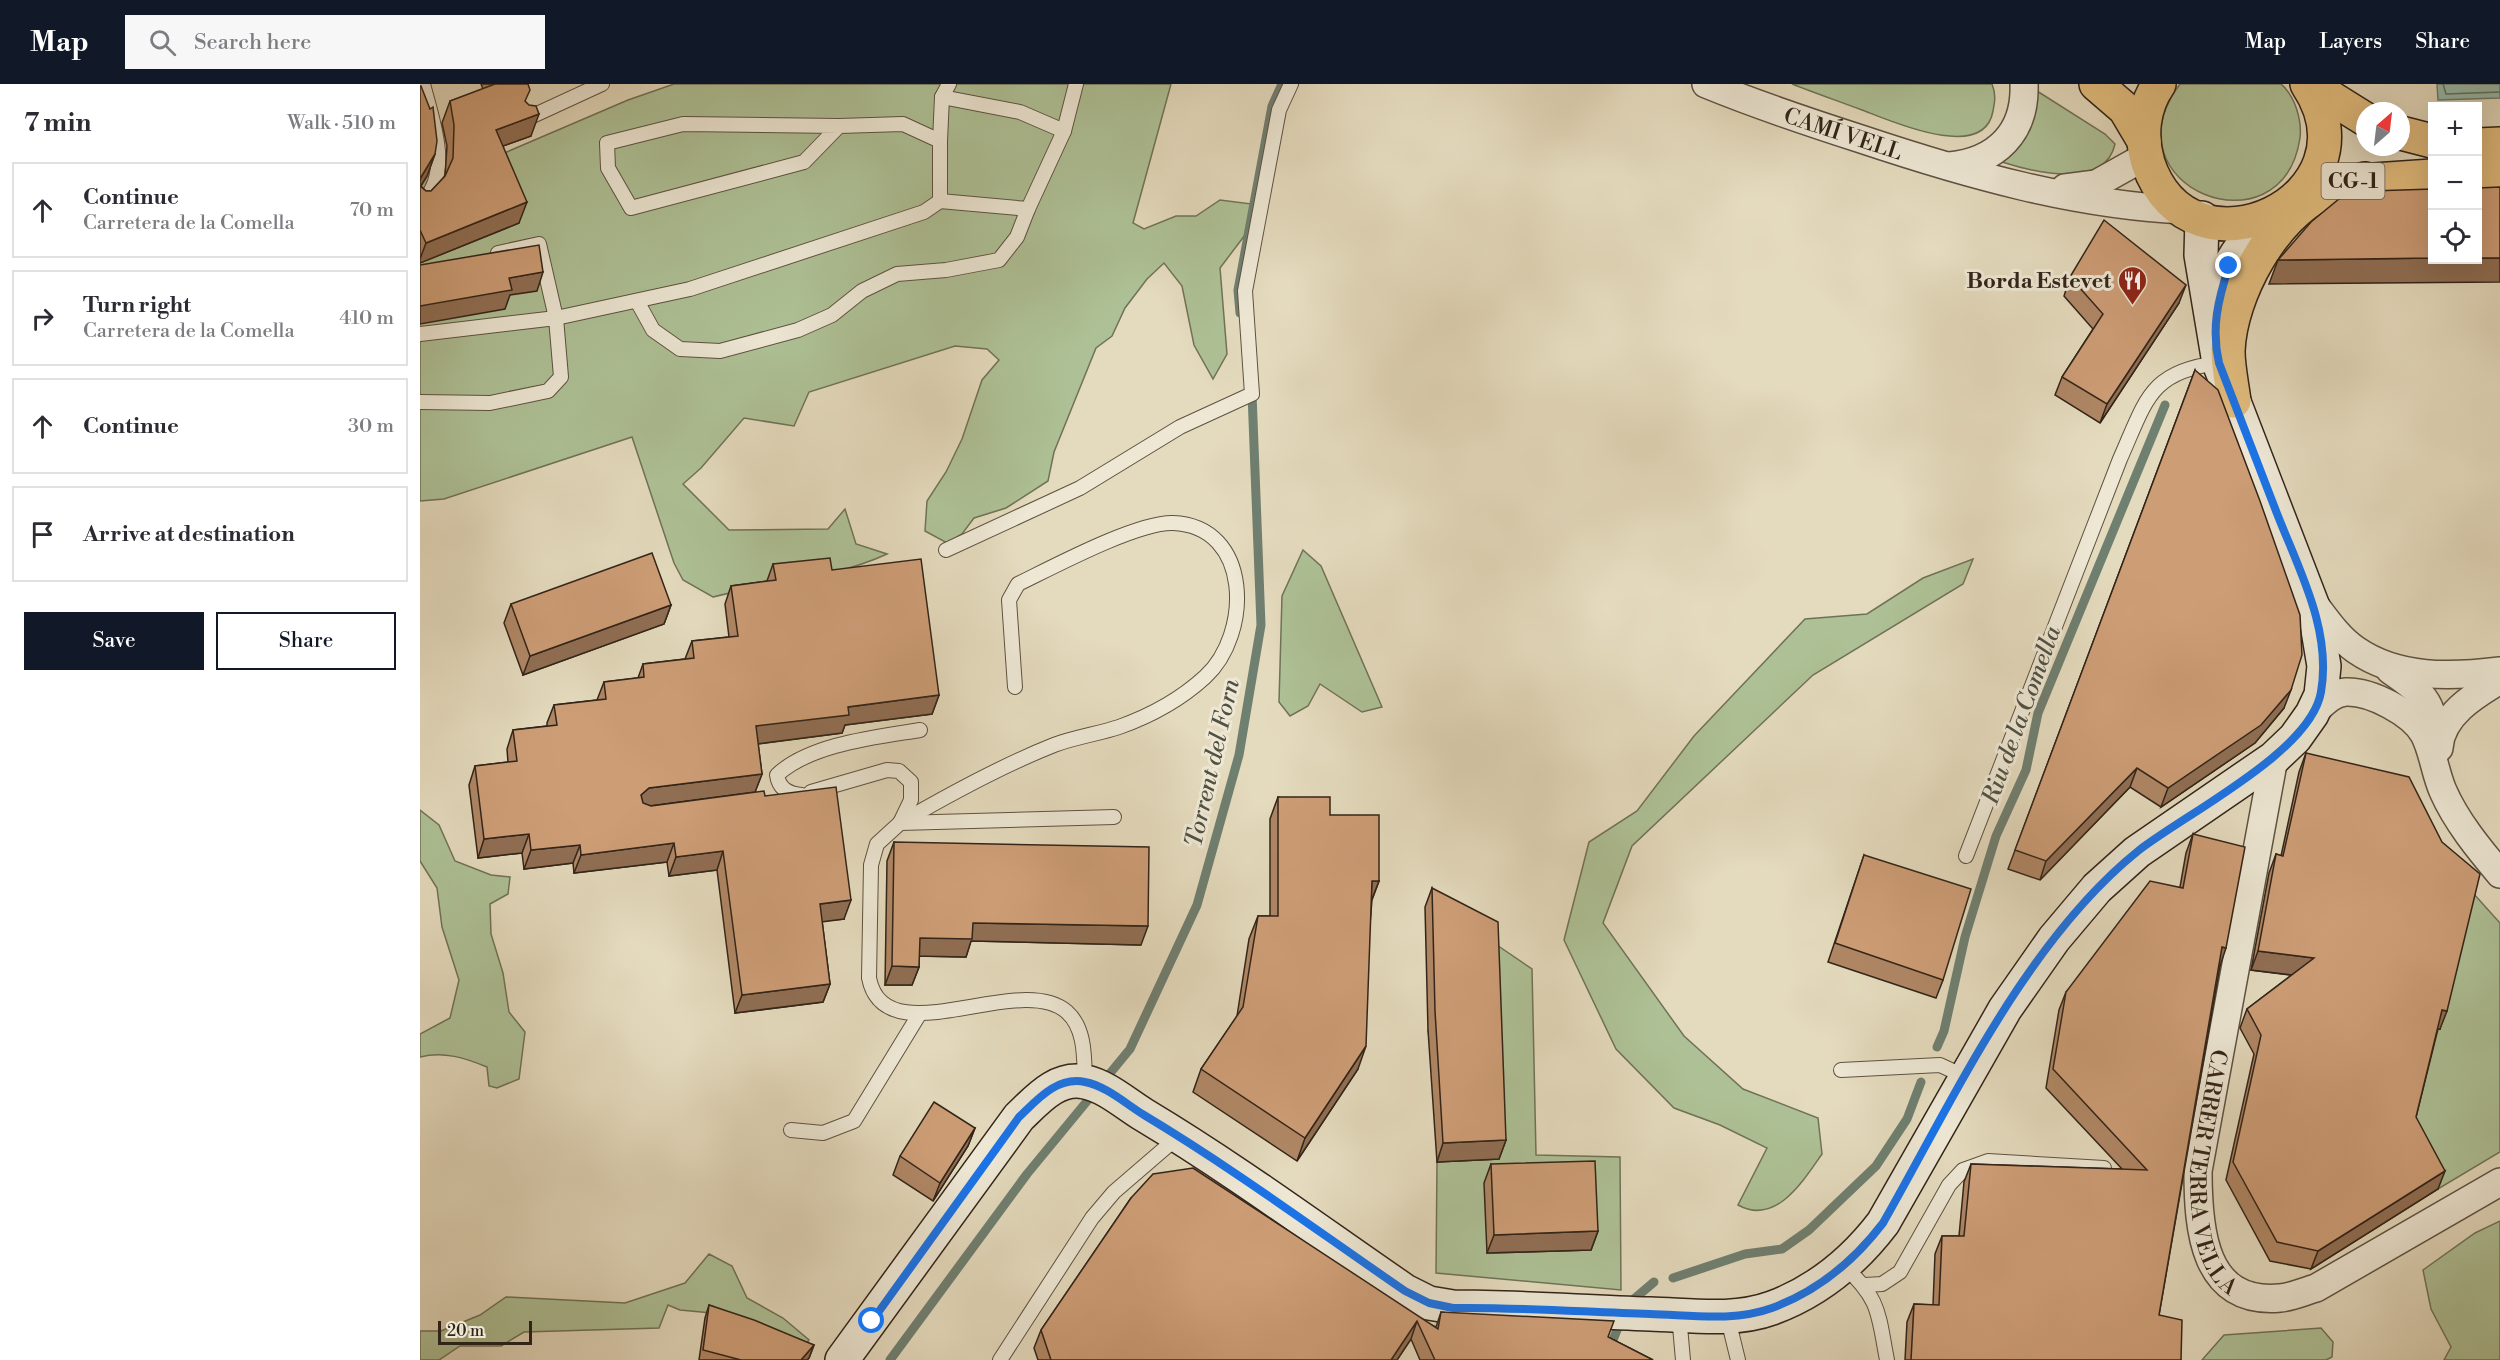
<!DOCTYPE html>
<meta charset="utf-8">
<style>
body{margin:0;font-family:"Libre Bodoni",serif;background:#f7f7f7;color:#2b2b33}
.controls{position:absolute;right:18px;top:18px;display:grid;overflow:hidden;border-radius:0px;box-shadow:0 6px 24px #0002}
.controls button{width:54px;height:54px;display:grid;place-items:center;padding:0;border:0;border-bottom:2px solid #e1e1e2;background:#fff;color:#2b2b33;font:30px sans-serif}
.compass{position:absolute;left:1936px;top:18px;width:54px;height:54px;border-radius:50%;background:#fff;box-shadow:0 6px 24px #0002;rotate:28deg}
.scale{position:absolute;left:18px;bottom:15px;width:94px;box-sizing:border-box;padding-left:6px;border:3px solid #322419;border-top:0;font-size:16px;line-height:21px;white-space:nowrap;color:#322419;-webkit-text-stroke:4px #ede7d4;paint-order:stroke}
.stop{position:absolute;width:18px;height:18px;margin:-14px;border:4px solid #1a73e8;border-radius:50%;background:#fff}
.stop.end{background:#1a73e8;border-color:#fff;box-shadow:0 2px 6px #0008}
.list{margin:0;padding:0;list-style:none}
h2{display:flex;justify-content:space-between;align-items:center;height:78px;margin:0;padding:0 24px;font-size:26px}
h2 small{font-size:20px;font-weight:400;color:#7c7c81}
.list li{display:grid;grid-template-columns:39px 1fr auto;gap:18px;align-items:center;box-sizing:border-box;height:96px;margin:0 12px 12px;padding:0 12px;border:2px solid #e1e1e2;border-radius:0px}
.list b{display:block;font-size:22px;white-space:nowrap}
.list p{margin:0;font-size:20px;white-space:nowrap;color:#7c7c81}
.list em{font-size:20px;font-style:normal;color:#7c7c81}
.actions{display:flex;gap:12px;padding:18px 24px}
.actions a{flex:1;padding:14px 0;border:2px solid #111827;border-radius:0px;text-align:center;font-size:21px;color:#111827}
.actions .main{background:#111827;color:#fff}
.icon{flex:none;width:33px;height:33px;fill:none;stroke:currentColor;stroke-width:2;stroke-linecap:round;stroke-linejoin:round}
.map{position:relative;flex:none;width:2080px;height:1276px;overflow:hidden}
header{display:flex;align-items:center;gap:36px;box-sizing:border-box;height:84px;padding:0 30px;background:#111827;color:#fff}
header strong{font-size:28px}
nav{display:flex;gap:33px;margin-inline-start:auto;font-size:21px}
.search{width:420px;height:54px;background:#f7f7f7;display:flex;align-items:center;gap:15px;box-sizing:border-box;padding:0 21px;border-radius:0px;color:#7c7c81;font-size:22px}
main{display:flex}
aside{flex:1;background:#fff}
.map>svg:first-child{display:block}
.green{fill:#aec196;stroke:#707258;stroke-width:1.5}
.water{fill:#97bbaa;stroke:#6f7f70;stroke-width:1.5}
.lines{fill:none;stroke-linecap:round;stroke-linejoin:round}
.shore{stroke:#647062;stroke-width:1.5}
.stream{stroke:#6f7f70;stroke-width:9}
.service-casing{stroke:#5e5242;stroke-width:16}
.minor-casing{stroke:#5e5242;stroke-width:30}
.secondary-casing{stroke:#322419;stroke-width:36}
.trunk-casing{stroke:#322419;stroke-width:36}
.service{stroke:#ede7d4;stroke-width:14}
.minor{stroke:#ede7d4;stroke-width:27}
.secondary{stroke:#ede7d4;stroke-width:33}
.trunk{stroke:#e2bd7e;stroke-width:33}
.wall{fill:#b08765;stroke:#322419;stroke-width:1.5}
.shaded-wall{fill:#906e53;stroke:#322419;stroke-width:1.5}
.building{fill:#cd9d76;stroke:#322419;stroke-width:1.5}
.route{stroke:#1a73e8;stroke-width:8}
.labels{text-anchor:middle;stroke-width:6;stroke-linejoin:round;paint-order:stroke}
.shield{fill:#ede7d4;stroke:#6a5e51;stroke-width:1.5}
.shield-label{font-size:21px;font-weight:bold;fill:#322419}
.street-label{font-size:22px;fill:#322419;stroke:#ede7d4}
.poi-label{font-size:22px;font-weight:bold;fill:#322419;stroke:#ede7d4;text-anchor:end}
.water-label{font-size:24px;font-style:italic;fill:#505144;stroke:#ede7d4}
</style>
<header>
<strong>Map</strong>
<div class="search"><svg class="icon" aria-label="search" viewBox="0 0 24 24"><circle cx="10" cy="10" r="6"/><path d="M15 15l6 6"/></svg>Search here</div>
<nav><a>Map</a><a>Layers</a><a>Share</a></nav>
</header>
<main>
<aside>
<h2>7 min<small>Walk · 510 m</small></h2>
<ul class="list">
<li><svg class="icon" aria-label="ahead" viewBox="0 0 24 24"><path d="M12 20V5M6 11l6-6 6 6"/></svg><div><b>Continue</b><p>Carretera de la Comella</p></div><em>70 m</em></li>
<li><svg class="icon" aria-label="right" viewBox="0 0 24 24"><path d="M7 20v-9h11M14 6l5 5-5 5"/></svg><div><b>Turn right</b><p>Carretera de la Comella</p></div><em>410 m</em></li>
<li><svg class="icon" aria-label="ahead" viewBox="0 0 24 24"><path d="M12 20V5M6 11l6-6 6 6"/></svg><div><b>Continue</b></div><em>30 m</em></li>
<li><svg class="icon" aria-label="arrive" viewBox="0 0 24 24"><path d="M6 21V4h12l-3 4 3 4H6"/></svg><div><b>Arrive at destination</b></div></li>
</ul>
<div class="actions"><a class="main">Save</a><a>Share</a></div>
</aside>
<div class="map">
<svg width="2080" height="1276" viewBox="0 0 2080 1276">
<rect width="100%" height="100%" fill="#e4dabd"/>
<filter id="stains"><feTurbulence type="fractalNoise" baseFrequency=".00333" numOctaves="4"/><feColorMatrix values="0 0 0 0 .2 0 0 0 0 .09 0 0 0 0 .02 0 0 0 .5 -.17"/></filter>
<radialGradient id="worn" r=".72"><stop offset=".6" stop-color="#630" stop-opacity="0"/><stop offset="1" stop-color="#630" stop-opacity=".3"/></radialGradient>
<g class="green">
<path d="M254,0h497l-38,139 11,6 32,-13h20l24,-16 40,5 -12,26 -28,37 7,86 -14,25 -19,-34 -12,-59 -18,-23 -17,16 -22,29 -13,28 -16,12 -42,104 -6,29 -42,27 -32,10 -12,16 -15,9 -22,-12 2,-30 19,-29 16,-33 20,-59 17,-20 -12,-11 -32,-3 -146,46 -15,34 -50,-8 -43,50 -18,16 46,46 99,-1 17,-20 11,35 31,10c-54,25 -117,28 -174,43l-30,-17 -9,-17 -42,-126 -188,62 -24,2v-322l4,-12 28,3 22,-4 154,-66z"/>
<path d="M1372,0h200c4,10 3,17 1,27 -9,52 -102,10 -131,-1 -24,-9 -47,-17 -70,-26z"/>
<path d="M1760,0h101c14,12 21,36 19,54 -18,119 -197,49 -120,-54z"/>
<path d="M1617,7l68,43 10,10c-10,46 -82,28 -113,18 27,-18 32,-41 35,-71z"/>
<path d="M883,466l18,16 61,141 -20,5 -42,-28 -12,22 -18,10 -11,-14 3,-106z"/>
<path d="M1553,475l-10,25 -150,91 -181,171 -29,77 81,113 59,53 75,29 4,36c-19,27 -46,72 -84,51l29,-57 -47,-23 -46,-17 -58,-59 -52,-109 25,-98 48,-31 57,-75 111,-117 62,-5 56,-36z"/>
<path d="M0,726l19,15 16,36 36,14 19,2 -2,17 -18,10 1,30 12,39 6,39 16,20 -6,47 -22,9 -8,-2 -2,-19c-22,-9 -43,-16 -67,-10v-23l30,-16 9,-38 -17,-53 -5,-39 -17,-27z"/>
<path d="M2053,809l27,30v229l-62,37 -29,-53 27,-107h4z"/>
<path d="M1071,857l41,28 4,186 84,2 1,133 -185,-17 1,-111 62,-3 -68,-108 -3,-21 66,-5z"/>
<path d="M2080,1137v139h-56l7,-13 -20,-38 -8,-39 52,-37z"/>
<path d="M289,1170l23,12 15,32 36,20 26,22 -6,9 -70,-34 -53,-5 -12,-5 -9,23 -135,4 -23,14h-41l-21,14h-19v-29h21l39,-16 26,-18 119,6 60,-20z"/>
<path d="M1901,1244l12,14 -1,15 -6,3h-124l22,-25z"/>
</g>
<path class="water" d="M2017,0h63v14l-62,2z"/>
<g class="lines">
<path class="shore" d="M2023,0l3,10 54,-2"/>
<g class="stream">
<path d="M820,229l-2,-23 34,-184 10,-22"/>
<path d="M1517,963l7,-16 21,-94 31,-101 30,-66 12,-57 127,-308"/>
<path d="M1253,1194l72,-24 37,-5 27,-19 67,-64 31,-47 14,-37"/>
<path d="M1207,1221l27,-23"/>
<path d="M470,1276l137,-186 103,-125 67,-144 42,-150 22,-130 -9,-231 -2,-2"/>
<path d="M1185,1276l16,-40"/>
</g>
<defs>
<g id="service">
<path d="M522,13l78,15 44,19"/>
<path d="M106,35l76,-35"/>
<path d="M520,57l2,-44 7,-13"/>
<path d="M520,117l88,8 36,-78 12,-47"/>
<path d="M0,120c34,-29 12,-84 3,-120"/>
<path d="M78,169l41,-9 17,74 134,-29 234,-77 16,-11v-60l-37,-17 -64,2 -156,-2 -76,19 1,25 23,40 173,-46 35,-36"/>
<path d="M217,217l16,29 27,19 40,2 78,-21 34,-15 30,-24 35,-17 49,-4 53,-10 18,-23 11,-28"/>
<path d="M0,250l136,-16 5,59 -13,14 -58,12 -70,-1"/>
<path d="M526,466l134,-62 100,-61 72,-33 -7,-103 34,-181 12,-26"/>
<path d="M391,708l76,-22 12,1 12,11v18l-11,23"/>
<path d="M382,711c-13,-1 -23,-6 -25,-20 33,-31 100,-38 143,-45"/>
<path d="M480,739c50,-29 101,-57 154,-78 21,-8 44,-11 65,-18 31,-11 62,-28 86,-50 47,-43 47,-151 -32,-154 -36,-1 -120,44 -155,61l-9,16 6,87"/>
<path d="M1546,772l154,-397c26,-58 29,-88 99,-96"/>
<path d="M1421,986l99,-5 26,12"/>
<path d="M665,998c-1,-23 1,-53 -18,-70 -47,-42 -182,46 -198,-34l2,-113 6,-21 23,-21 214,-6"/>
<path d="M371,1046l32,3 31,-12 66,-108"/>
<path d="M1424,1182c37,34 34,48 43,94"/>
<path d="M1445,1201l17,-1 18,-12 49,-87 14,-15 25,-9 116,7"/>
<path d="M1259,1231l4,45"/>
<path d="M1307,1231l11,45"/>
<path d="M580,1276l92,-142 22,-26 65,-56"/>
</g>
<g id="minor">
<path id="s1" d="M1286,0c51,21 102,38 155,55 105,35 213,66 324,71"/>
<path d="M1530,82c46,-5 76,-33 74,-82"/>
<path d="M1645,104l31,-4 50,-28"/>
<path d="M1892,517c13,17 26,37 44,49 42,29 95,27 144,21"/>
<path d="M1970,586c38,26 44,34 46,81"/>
<path d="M1892,630c10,-9 19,-21 34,-22 25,-1 66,21 78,42 9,17 11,39 19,57 13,30 36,58 57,83"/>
<path d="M2019,664c2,-33 36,-53 61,-68"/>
<path id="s2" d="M1854,674l-76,413c0,58 5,134 82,127 12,-1 25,-7 36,-10l184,-106"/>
</g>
<g id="secondary">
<path d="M1796,230c7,-48 21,-64 53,-98"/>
<path d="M422,1276l177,-243c18,-17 38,-41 66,-35 21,4 41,22 59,33 90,54 175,117 261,176l24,12 24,4c65,0 131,5 197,7 40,1 84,8 122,-6 46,-17 82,-47 111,-85l122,-214 49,-70 43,-51 40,-36 137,-94 21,-20 17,-24 9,-19 3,-29 -9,-54 -96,-249 -18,-108 1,-37"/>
</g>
<g id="trunk">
<path d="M1676,0l29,25 19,32"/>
<path d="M1739,0c-16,23 -19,52 -11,79 42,126 235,35 159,-79"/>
<path d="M1889,0l56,35"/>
<path d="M1981,49l31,8"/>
<path d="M2058,61l22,-1"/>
<path d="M2058,91h22"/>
<path d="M1925,98l87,-6"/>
<path d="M1814,317c-2,-16 -6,-34 -6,-50 2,-56 45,-135 97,-159 13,-6 27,-9 40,-13"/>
</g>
</defs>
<use href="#service" class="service-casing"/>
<use href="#minor" class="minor-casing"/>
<use href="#secondary" class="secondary-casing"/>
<use href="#trunk" class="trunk-casing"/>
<use href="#service" class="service"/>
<use href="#minor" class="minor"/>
<use href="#secondary" class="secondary"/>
<use href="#trunk" class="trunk"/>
</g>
<g class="wall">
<path d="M61,0h47l-3,17 6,35 -28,10 16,77 -99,40v-177l15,68 -8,22 -6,10 5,5h5l14,-15 2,-30 -5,-23 8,-22 33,-12z"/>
<path d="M1650,193l109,26 -79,120 -45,-28 7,-18 31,-48 -29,-33z"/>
<path d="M1775,286l89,338 -29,35 -94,64 -31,-20 -90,93 -32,-11z"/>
<path d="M353,480l59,6 107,125 -7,19 -87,11 -3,8 -84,11 4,30 -7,18 10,4 79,123 -22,2 8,63 -7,18 -88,11 -18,-143 -48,6 -2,-14 -93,11 -1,-10 -49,6 -2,-16 -44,5 -9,-73 6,-19 33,-4 -1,-13 6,-19 34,-4v-3l7,-18 43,-5 7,-18 34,-4 5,-14 42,-5 7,-18 37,-4 -4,-33 6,-18 36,-5z"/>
<path d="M91,520l160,1 -7,19 -141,51 -19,-52z"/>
<path d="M1886,669l134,276h-2l-22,88 22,72 -127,80 -41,-8 -44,-81 28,-126 -14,-26 7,-19 45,-34 -41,-5 18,-97 7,-19 5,2 18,-84z"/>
<path d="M858,713l52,18 49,66 -7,19 -14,169 -61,92 -104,-69 8,-23 36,-53 12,-77 9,-23h12v-97z"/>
<path d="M1773,750l27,132 -61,349 22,45h-276l2,-38 7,-18 19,1 2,-51 7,-18h17l5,-54 7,-18 151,5 -76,-81 13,-78 7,-18 114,-105 6,-34z"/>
<path d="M474,758l247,103 -170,-4 -5,16 -47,-1v11l-7,18h-27l2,-124z"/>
<path d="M1444,771l79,125 -7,18 -108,-36z"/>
<path d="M1012,804l74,252 -7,19 -62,3 -9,-132 -3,-123z"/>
<path d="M555,1044l-7,18 -35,55 -40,-26 7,-19z"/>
<path d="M1071,1080l107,67 -7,19 -104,3 -3,-70z"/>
<path d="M711,1114l305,129 5,-15 167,25 45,23h-233l-9,-21 -14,21h-359l-4,-12 7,-18z"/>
<path d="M289,1221l105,40 -5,13 -2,2h-108l6,-42z"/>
</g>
<g class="shaded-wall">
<path d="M119,30l-8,22 -42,15 7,-21z"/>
<path d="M15,70l-8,22 -7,11v-8z"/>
<path d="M107,118l-8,21 -99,40v-4l6,-16z"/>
<path d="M2013,174v2h45v-2h22v24l-231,2 9,-24z"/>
<path d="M123,188l-6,19 -27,4 -5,14 -85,15v-18l89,-28z"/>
<path d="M1766,201l-7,18 -79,120 7,-19z"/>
<path d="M251,521l-7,19 -141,51 7,-19z"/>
<path d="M1871,606l-7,18 -29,35 -94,64 7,-19z"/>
<path d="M519,611l-7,19 -87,11 -3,8 -93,12 7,-19 92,-19z"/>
<path d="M1717,684l-7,19 -90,93 6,-19z"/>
<path d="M342,690l-7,18 -113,15 -1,-12 8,-7z"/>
<path d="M109,750l-7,19 -44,5 6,-19z"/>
<path d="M254,759l-7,19 -93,11 7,-18z"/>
<path d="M160,761l-7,18 -49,6 7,-19z"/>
<path d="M303,767l-6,19 -48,6 7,-19z"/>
<path d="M952,797h7l-9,23z"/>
<path d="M431,816l-7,19 -31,4 7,-19z"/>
<path d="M553,839l175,3 -7,19 -170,-4 -5,16 -53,-1 7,-18z"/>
<path d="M1802,863l4,1 -6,18h-4z"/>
<path d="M1838,867l56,7 -7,19 -56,-7z"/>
<path d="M472,882l27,1 -7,18h-27z"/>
<path d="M410,900l-7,18 -88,11 7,-18z"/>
<path d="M2022,926l5,1 -7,18h-4z"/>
<path d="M946,962l-8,23 -61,92 8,-23z"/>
<path d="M555,1044l-7,18 -35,55 7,-18z"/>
<path d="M1086,1056l-7,19 -62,3 6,-19z"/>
<path d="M2025,1087l-7,18 -127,80 7,-18z"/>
<path d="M1178,1147l-7,19 -104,3 7,-18z"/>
<path d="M997,1237l-6,18 -14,21h-6z"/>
<path d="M394,1261l-5,13 -2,2h-6z"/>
</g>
<g class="building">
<path d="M75,0h33l2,6 -5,11 4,4 7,1 3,8 -43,16 31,72 -101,41 -6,-13v-44l6,5h5l14,-15 8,-18 1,-33 -4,-24z"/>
<path d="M0,2h1l9,23 3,-2 4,34 -2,13 -14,23 -1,4z"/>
<path d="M2080,103v71h-22v-70z"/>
<path d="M2013,105v69l-155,2 33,-38 28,-23 31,-8z"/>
<path d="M1684,136l82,65 -79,119 -45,-27 41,-63 -33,-37z"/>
<path d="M119,161l4,27 -34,6 3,12 -92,16v-41z"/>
<path d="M1775,286l23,20 42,111 40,114 2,40 -11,35 -30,35 -93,63 -31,-20 -91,93 -31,-11z"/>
<path d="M232,469l19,52 -141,51 -19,-52z"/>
<path d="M410,474l2,12 89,-11 18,136 -91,12 1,8 -93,11 6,48 -113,14 -8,7 2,8 8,3 113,-15 1,5 71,-9 15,113 -31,4 10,80 -88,11 -19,-144 -47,6 -2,-14 -93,12 -1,-10 -49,5 -2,-16 -45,5 -9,-73 42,-5 -4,-31 44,-5 -3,-20 52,-6 -2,-17 40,-5 -1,-13 51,-6 -2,-17 46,-5 -7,-50 45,-6 -3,-16z"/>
<path d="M1886,669l103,24 33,65 38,32 -33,137 -5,-1 -26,107 29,54 -127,80 -41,-9 -44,-80 28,-127 -14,-26 67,-51 -56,-7 18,-97 7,2z"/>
<path d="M858,713h52v18h49v66h-7l-6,165 -61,92 -104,-69 42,-62 15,-91h20z"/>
<path d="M1773,750l52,13 -19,101 -4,-1 -63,368 23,5 -1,40h-270l3,-56 25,1 3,-69h22l7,-72 176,6 -94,-101 13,-77 84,-111 33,7z"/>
<path d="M474,758l255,5 -1,79 -175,-3 -1,16 -52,-1 -1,29 -27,-1z"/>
<path d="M1444,771l107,34 -28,91 -108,-37z"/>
<path d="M1012,804l66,34 8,218 -63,3 -8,-132z"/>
<path d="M514,1018l41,26 -35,55 -40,-27z"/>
<path d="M1175,1077l3,70 -104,4 -3,-71z"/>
<path d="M773,1084l245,161 3,-17 173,9 -6,16 45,23h-218l-18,-39 -26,39h-340l-10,-30 90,-132 22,-24z"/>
<path d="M289,1221l45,15 60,25 -13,15h-60l-38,-10z"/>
</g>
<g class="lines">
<path class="route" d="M452,1237l147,-204c18,-17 38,-41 66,-35 21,4 41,22 59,33 90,54 175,117 261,176l24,12 24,5c65,-1 131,4 197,6 40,1 84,8 122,-6 46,-17 82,-47 111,-85 70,-123 143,-282 255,-372 47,-37 173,-99 183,-159 11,-63 -23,-124 -45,-181 -19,-50 -38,-99 -57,-148 -8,-35 -1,-63 10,-97"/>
</g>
<defs>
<symbol id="restaurant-pin" viewBox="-11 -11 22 30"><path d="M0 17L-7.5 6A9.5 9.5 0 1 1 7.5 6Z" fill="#8f2418" stroke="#ede7d4"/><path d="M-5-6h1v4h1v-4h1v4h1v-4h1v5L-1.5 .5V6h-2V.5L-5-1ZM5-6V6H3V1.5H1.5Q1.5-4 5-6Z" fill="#fff"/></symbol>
</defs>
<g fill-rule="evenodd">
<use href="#restaurant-pin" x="1696" y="180" width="33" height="45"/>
</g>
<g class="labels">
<rect class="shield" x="1901.5" y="79" width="63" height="36" rx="4.5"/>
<g class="shield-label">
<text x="1933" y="104">CG-1</text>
</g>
<g class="street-label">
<text dy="8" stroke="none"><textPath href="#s1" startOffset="146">CAMÍ VELL</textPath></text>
<text dy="8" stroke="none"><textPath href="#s2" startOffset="423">CARRER TERRA VELLA</textPath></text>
</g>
<g class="poi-label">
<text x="1691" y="204">Borda Estevet</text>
</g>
<g class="water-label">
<text transform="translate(1601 631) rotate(-70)" y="8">Riu de la Comella</text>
<text transform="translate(792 679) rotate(-77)" y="8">Torrent del Forn</text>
</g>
</g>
<rect width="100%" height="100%" filter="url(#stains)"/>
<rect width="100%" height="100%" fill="url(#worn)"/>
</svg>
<div class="controls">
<button>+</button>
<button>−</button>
<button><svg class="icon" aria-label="locate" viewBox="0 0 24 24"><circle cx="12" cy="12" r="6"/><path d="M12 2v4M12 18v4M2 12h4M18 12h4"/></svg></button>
</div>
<svg class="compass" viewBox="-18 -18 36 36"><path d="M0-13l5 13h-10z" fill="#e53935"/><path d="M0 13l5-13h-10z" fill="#7c7c81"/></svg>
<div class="scale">20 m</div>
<div class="stop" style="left:452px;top:1237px"></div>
<div class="stop end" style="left:1809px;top:182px"></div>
</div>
</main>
